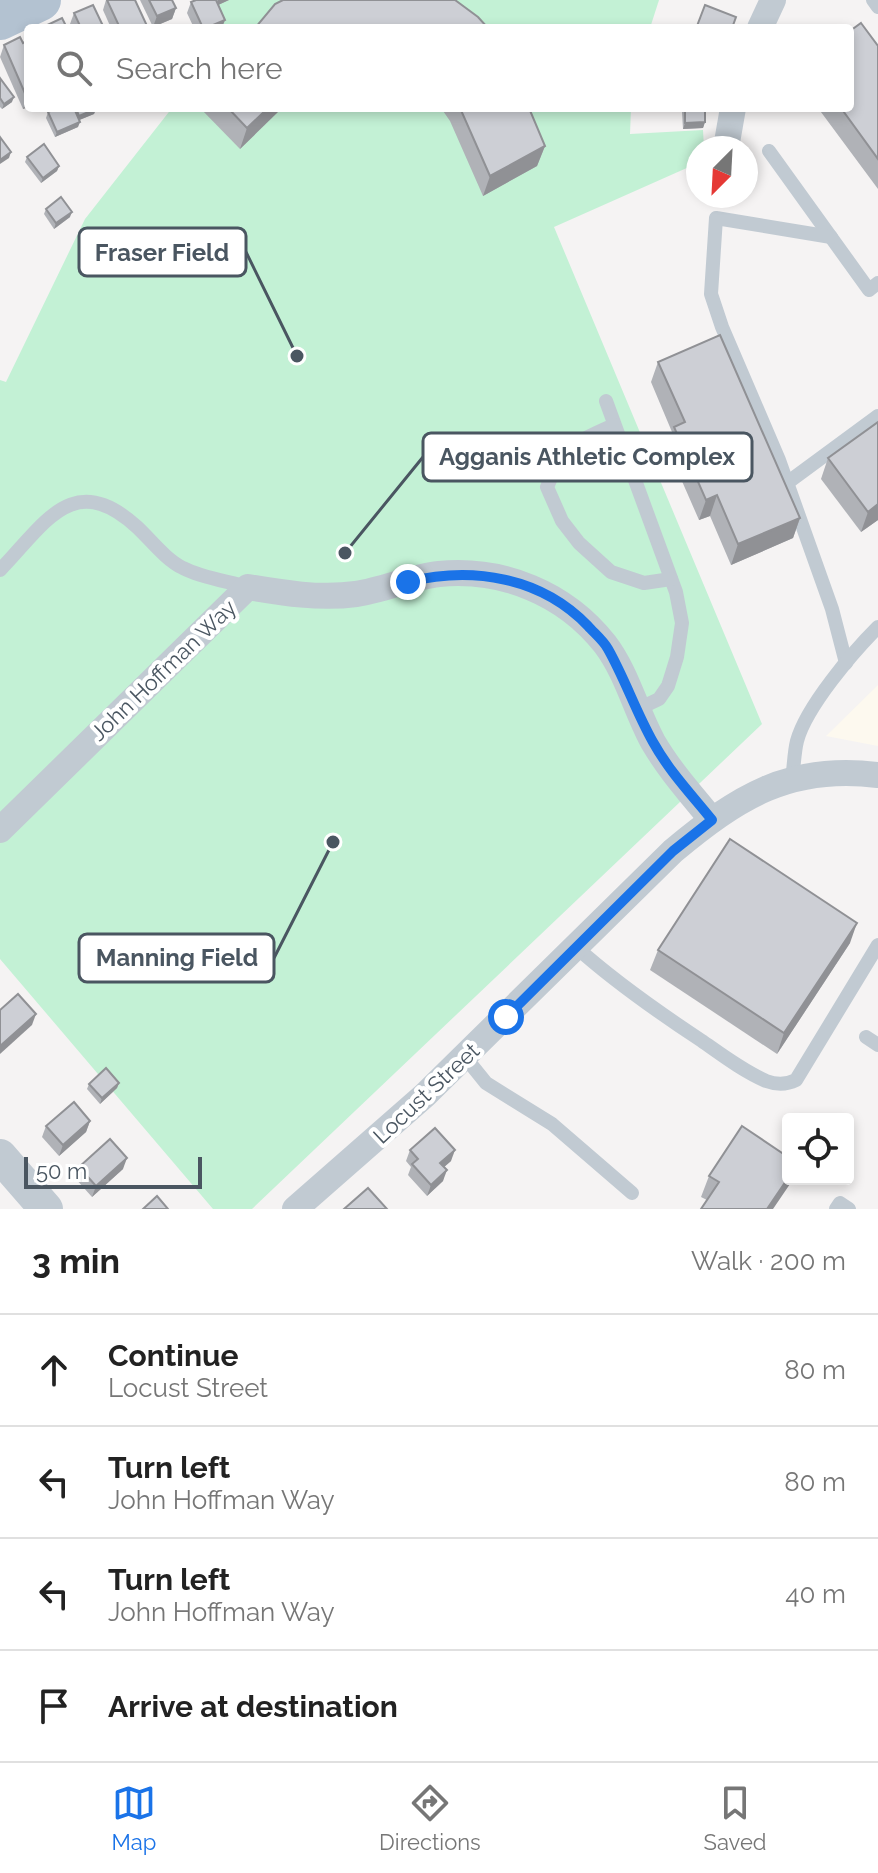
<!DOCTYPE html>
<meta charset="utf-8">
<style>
body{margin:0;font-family:Raleway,sans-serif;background:#f6f6f6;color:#222}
.controls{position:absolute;right:24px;bottom:24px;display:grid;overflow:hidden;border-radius:8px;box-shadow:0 4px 12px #0003}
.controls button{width:72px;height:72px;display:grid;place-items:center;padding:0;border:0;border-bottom:2px solid #e0e0e0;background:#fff;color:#222;font:40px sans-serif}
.compass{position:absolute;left:686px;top:136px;width:72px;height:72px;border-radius:50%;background:#fff;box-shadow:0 4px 12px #0003;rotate:204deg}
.scale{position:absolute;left:24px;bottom:20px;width:178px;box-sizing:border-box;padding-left:8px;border:4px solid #4a5661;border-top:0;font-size:22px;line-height:28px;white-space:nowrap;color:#4a5661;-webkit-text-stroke:6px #fff;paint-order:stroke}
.stop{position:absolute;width:24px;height:24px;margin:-18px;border:6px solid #1a73e8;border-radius:50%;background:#fff}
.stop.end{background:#1a73e8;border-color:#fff;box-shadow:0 2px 8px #0008}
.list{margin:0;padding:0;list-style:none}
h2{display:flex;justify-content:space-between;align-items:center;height:104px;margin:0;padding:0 32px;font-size:34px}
h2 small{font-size:26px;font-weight:400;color:#767676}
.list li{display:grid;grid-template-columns:52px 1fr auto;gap:24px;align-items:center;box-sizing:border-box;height:112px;padding:0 32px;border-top:2px solid #e0e0e0}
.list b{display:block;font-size:30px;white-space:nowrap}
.list p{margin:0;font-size:26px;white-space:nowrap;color:#767676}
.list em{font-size:26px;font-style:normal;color:#767676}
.icon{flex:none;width:44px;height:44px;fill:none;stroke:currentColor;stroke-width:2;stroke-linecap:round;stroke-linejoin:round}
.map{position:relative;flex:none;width:878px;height:1209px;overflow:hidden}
.search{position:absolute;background:#fff;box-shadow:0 4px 12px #0003;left:24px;right:24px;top:24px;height:88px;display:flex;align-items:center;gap:20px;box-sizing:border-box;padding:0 28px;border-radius:8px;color:#767676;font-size:30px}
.sheet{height:552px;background:#fff}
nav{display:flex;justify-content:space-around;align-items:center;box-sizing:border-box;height:112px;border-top:2px solid #e0e0e0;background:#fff;font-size:22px;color:#767676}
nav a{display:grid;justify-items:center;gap:4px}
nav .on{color:#1a73e8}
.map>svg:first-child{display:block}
.commercial{fill:#fdf9ef}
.green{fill:#c3f1d5}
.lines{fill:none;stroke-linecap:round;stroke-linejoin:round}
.service{stroke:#c1cad2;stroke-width:14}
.minor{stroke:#c1cad2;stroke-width:26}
.tertiary{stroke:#c1cad2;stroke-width:34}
.primary{stroke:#b3c2d1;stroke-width:42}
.wall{fill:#b0b2b7}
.shaded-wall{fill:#909195}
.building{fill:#cdcfd5;stroke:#909195;stroke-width:2}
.route{stroke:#1a73e8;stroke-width:10}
.labels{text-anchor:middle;stroke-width:8;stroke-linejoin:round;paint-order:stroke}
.street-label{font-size:22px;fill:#4a5661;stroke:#fff}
.leader{fill:none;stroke:#4a5661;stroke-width:3}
.callout-dot{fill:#4a5661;stroke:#fff;stroke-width:3}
.callout{fill:#fff;stroke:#4a5661;stroke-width:3}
.callout-label{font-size:24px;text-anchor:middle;font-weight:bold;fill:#4a5661}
</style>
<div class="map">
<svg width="878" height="1209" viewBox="0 0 878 1209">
<rect width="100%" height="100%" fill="#f5f3f3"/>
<path class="commercial" d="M878,685v61l-52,-10z"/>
<g class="green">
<path d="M206,0h453l-9,28h-427z"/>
<path d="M172,108h459l-1,26 73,-4 1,18h-6v15l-144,64 208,497 -510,485h-39l-213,-250v-579l6,2 79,-163z"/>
</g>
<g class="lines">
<g class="service">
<path d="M873,0l5,7"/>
<path d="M769,151l100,139 9,-7"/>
<path d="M831,237l-115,-19 -5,76 11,33 57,133 53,149 14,54"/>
<path d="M606,401l70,191 6,31 -5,34 -9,29 -9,13 -21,10"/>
<path d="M614,425c-38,17 -50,21 -67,62l15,34 17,22 32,29 33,11 27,-4"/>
<path d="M787,483l91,-67"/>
<path d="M0,570c44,-45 73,-102 137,-43 14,13 29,33 46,41 19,10 44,13 65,19"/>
<path d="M792,779c2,-12 2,-26 5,-38 9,-34 56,-89 81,-114"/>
<path d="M576,947c39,35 82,65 126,94 20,14 41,30 64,40 11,4 20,4 30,-1l82,-135"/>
<path d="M866,1037l12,8"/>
<path d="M465,1057l21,26 66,41 80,69"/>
<path d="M836,1209l4,-6 9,6"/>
</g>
<g class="minor">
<path d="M760,28l13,-28"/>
<path d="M726,148l7,-40"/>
<path d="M0,830l248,-243c35,6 72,12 108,7 28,-4 55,-17 83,-20 64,-6 126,19 166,70 22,29 31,67 48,98 17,29 38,52 59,78"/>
<path d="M295,1209l130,-114 248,-244c65,-54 116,-87 205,-76"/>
</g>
<path class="tertiary" d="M0,1156l46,53"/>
<path class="primary" d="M0,19l40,-19"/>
</g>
<g class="wall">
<path d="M106,0h29l13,28h-37l-8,-18z"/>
<path d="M140,0h32l4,8 -4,11 -19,8z"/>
<path d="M196,0h33l-11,5 4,23h-28l-7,-15 4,-11z"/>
<path d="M74,13l30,15h-32l-2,-4z"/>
<path d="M23,43l5,64 -5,2 -23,-52 4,-12z"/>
<path d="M878,46v143l-60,-81h32z"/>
<path d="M0,78l12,24 -10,7 -2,-2z"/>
<path d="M57,108h38l1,1 -2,5 -15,6 -1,7 -23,10 -9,-19 2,-6z"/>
<path d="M200,108h82l-42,41z"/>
<path d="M441,108h88l16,38 -8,20 -54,30 -33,-75z"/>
<path d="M684,108h21v14l-2,6 -20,1 -1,-17z"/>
<path d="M27,157l32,9 -2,5 -16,12 -16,-21z"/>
<path d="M46,209l24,8 -16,12 -10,-15z"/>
<path d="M658,362l142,156 -7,20 -62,27 -21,-49 -11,4 -32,-73 5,-15 -21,-50z"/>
<path d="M878,422v98l-17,12 -40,-53 7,-21z"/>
<path d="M850,943l-73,111 -127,-84 8,-20z"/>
<path d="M119,1083l-2,5 -17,16 -13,-15 2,-5z"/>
<path d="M90,1121l-4,11 -27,24 -17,-19 4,-11z"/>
<path d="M410,1150l41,11 -7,6 -1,14 -16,15 -19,-21 3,-8 -5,-6z"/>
<path d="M79,1167l44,2 -31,28 -17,-19z"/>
<path d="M709,1176l79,3h4l-2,5 -83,16 -6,-3z"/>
</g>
<g class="shaded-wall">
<path d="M218,0h11l-13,6z"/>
<path d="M176,8l-4,11 -19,8 4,-11z"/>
<path d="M225,20l-3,8h-16z"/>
<path d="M14,97l-2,5 -10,7 2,-5z"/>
<path d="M28,98v9l-5,2 4,-11z"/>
<path d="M268,108h14l-42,41 7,-21z"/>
<path d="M96,109l-2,5 -17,7 2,-5z"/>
<path d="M80,122l-2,5 -23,10 2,-5z"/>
<path d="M705,122l-2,6 -20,1 2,-6z"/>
<path d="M545,146l-8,20 -54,30 7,-20z"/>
<path d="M11,152l-2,6 -9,6v-4z"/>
<path d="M59,166l-2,5 -16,12 2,-5z"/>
<path d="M72,212l-2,5 -16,12 2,-6z"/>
<path d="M717,495l-7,21 -11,4 7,-20z"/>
<path d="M878,504v16l-17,12 7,-20z"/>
<path d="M800,518l-7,20 -62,27 7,-21z"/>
<path d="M857,923l-7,20 -73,111 7,-21z"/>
<path d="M36,1014l-4,11 -32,29v-8z"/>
<path d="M119,1083l-2,5 -17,16 2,-6z"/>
<path d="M90,1121l-4,11 -27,24 4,-11z"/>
<path d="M455,1150l-4,11 -15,13 4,-11z"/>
<path d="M127,1158l-4,11 -31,28 4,-11z"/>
<path d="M447,1170l-4,11 -16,15 4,-11z"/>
<path d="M788,1178v1h4l-2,5 -17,25h-6z"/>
</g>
<g class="building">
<path d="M107,0h28l13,28h-28z"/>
<path d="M149,0h23l4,8 -19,8z"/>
<path d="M196,0h20l9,20 -19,8h-3l-12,-26z"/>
<path d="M283,0h172l23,17 10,11h-233l20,-24z"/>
<path d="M93,5l11,23h-23l-7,-15z"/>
<path d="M705,5l31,12 -4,11h-31l-4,-2z"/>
<path d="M62,18l5,10h-26z"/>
<path d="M861,23l17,23v113l-37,-51h9v-77z"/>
<path d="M20,37l3,6 5,-3 -1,58 -23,-53z"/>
<path d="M0,78l14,19 -10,7 -4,-6z"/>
<path d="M57,108h17l6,14 -23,10 -9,-20z"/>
<path d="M76,108h19l1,1 -17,7z"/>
<path d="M228,108h40l-21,20z"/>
<path d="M460,108h69l16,38 -55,30z"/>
<path d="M685,108h20v14l-20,1z"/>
<path d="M0,137l11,15 -11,8z"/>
<path d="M44,144l15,22 -16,12 -16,-21z"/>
<path d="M61,197l11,15 -16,11 -10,-14z"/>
<path d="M720,335l80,183 -62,26 -21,-49 -11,5 -32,-73 11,-5 -27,-60z"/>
<path d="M878,422v82l-10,8 -40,-54z"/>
<path d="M730,839l127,84 -73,110 -126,-83z"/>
<path d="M18,994l18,20 -36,32v-36z"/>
<path d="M106,1068l13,15 -17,15 -13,-14z"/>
<path d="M74,1102l16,19 -27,24 -17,-19z"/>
<path d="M742,1126l46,31v21l-21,31h-66l18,-27 -10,-6z"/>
<path d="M435,1128l20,22 -15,13 7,7 -16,15 -19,-21 6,-5 -8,-9z"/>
<path d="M110,1139l17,19 -31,28 -17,-19z"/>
<path d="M368,1188l19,21h-43z"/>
<path d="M157,1196l11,13h-25z"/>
</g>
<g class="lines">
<path class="route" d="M408,582c64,-16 133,-5 180,44 6,7 15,14 20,23 17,30 28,63 45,93 16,29 38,52 59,78l-39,31 -167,166"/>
</g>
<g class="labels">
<g class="street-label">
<text transform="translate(163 670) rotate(-44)" y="8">John Hoffman Way</text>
<text transform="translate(426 1093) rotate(-43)" y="8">Locust Street</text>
</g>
</g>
<path class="leader" d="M297 356L246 252M345 553L423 457M333 842L274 958"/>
<g class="callout-dot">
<circle cx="297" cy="356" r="8"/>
<circle cx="345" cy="553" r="8"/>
<circle cx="333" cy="842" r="8"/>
</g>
<g class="callout">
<rect x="79" y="228" width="167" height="48" rx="8"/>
<rect x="423" y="433" width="329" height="48" rx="8"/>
<rect x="79" y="934" width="195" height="48" rx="8"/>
</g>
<g class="callout-label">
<text x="162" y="261">Fraser Field</text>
<text x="587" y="465">Agganis Athletic Complex</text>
<text x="177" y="966">Manning Field</text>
</g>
</svg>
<div class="controls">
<button><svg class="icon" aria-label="locate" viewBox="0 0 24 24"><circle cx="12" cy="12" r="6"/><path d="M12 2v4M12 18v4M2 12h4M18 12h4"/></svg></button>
</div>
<svg class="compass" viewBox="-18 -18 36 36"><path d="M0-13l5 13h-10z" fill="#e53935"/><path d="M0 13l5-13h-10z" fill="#767676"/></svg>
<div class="scale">50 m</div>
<div class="stop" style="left:506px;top:1017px"></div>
<div class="stop end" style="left:408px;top:582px"></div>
<div class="search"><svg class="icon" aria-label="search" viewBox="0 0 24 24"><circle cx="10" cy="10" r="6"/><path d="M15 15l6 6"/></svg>Search here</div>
</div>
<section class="sheet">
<h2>3 min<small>Walk · 200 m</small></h2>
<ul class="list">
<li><svg class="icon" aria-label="ahead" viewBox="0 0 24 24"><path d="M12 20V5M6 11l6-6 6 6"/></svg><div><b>Continue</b><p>Locust Street</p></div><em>80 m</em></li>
<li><svg class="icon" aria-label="left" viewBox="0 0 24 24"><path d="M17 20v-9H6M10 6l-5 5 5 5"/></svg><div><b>Turn left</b><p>John Hoffman Way</p></div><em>80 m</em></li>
<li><svg class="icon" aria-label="left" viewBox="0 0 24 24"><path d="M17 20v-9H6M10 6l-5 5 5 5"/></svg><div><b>Turn left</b><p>John Hoffman Way</p></div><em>40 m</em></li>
<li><svg class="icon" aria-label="arrive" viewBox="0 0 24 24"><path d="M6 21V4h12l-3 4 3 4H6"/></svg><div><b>Arrive at destination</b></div></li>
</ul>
</section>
<nav>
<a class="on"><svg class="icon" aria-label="map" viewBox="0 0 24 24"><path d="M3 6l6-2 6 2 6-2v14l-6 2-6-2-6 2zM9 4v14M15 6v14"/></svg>Map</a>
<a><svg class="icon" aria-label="directions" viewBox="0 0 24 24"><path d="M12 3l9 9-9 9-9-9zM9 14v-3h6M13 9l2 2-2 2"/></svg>Directions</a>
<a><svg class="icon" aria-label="saved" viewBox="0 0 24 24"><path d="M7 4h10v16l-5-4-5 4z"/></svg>Saved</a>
</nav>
